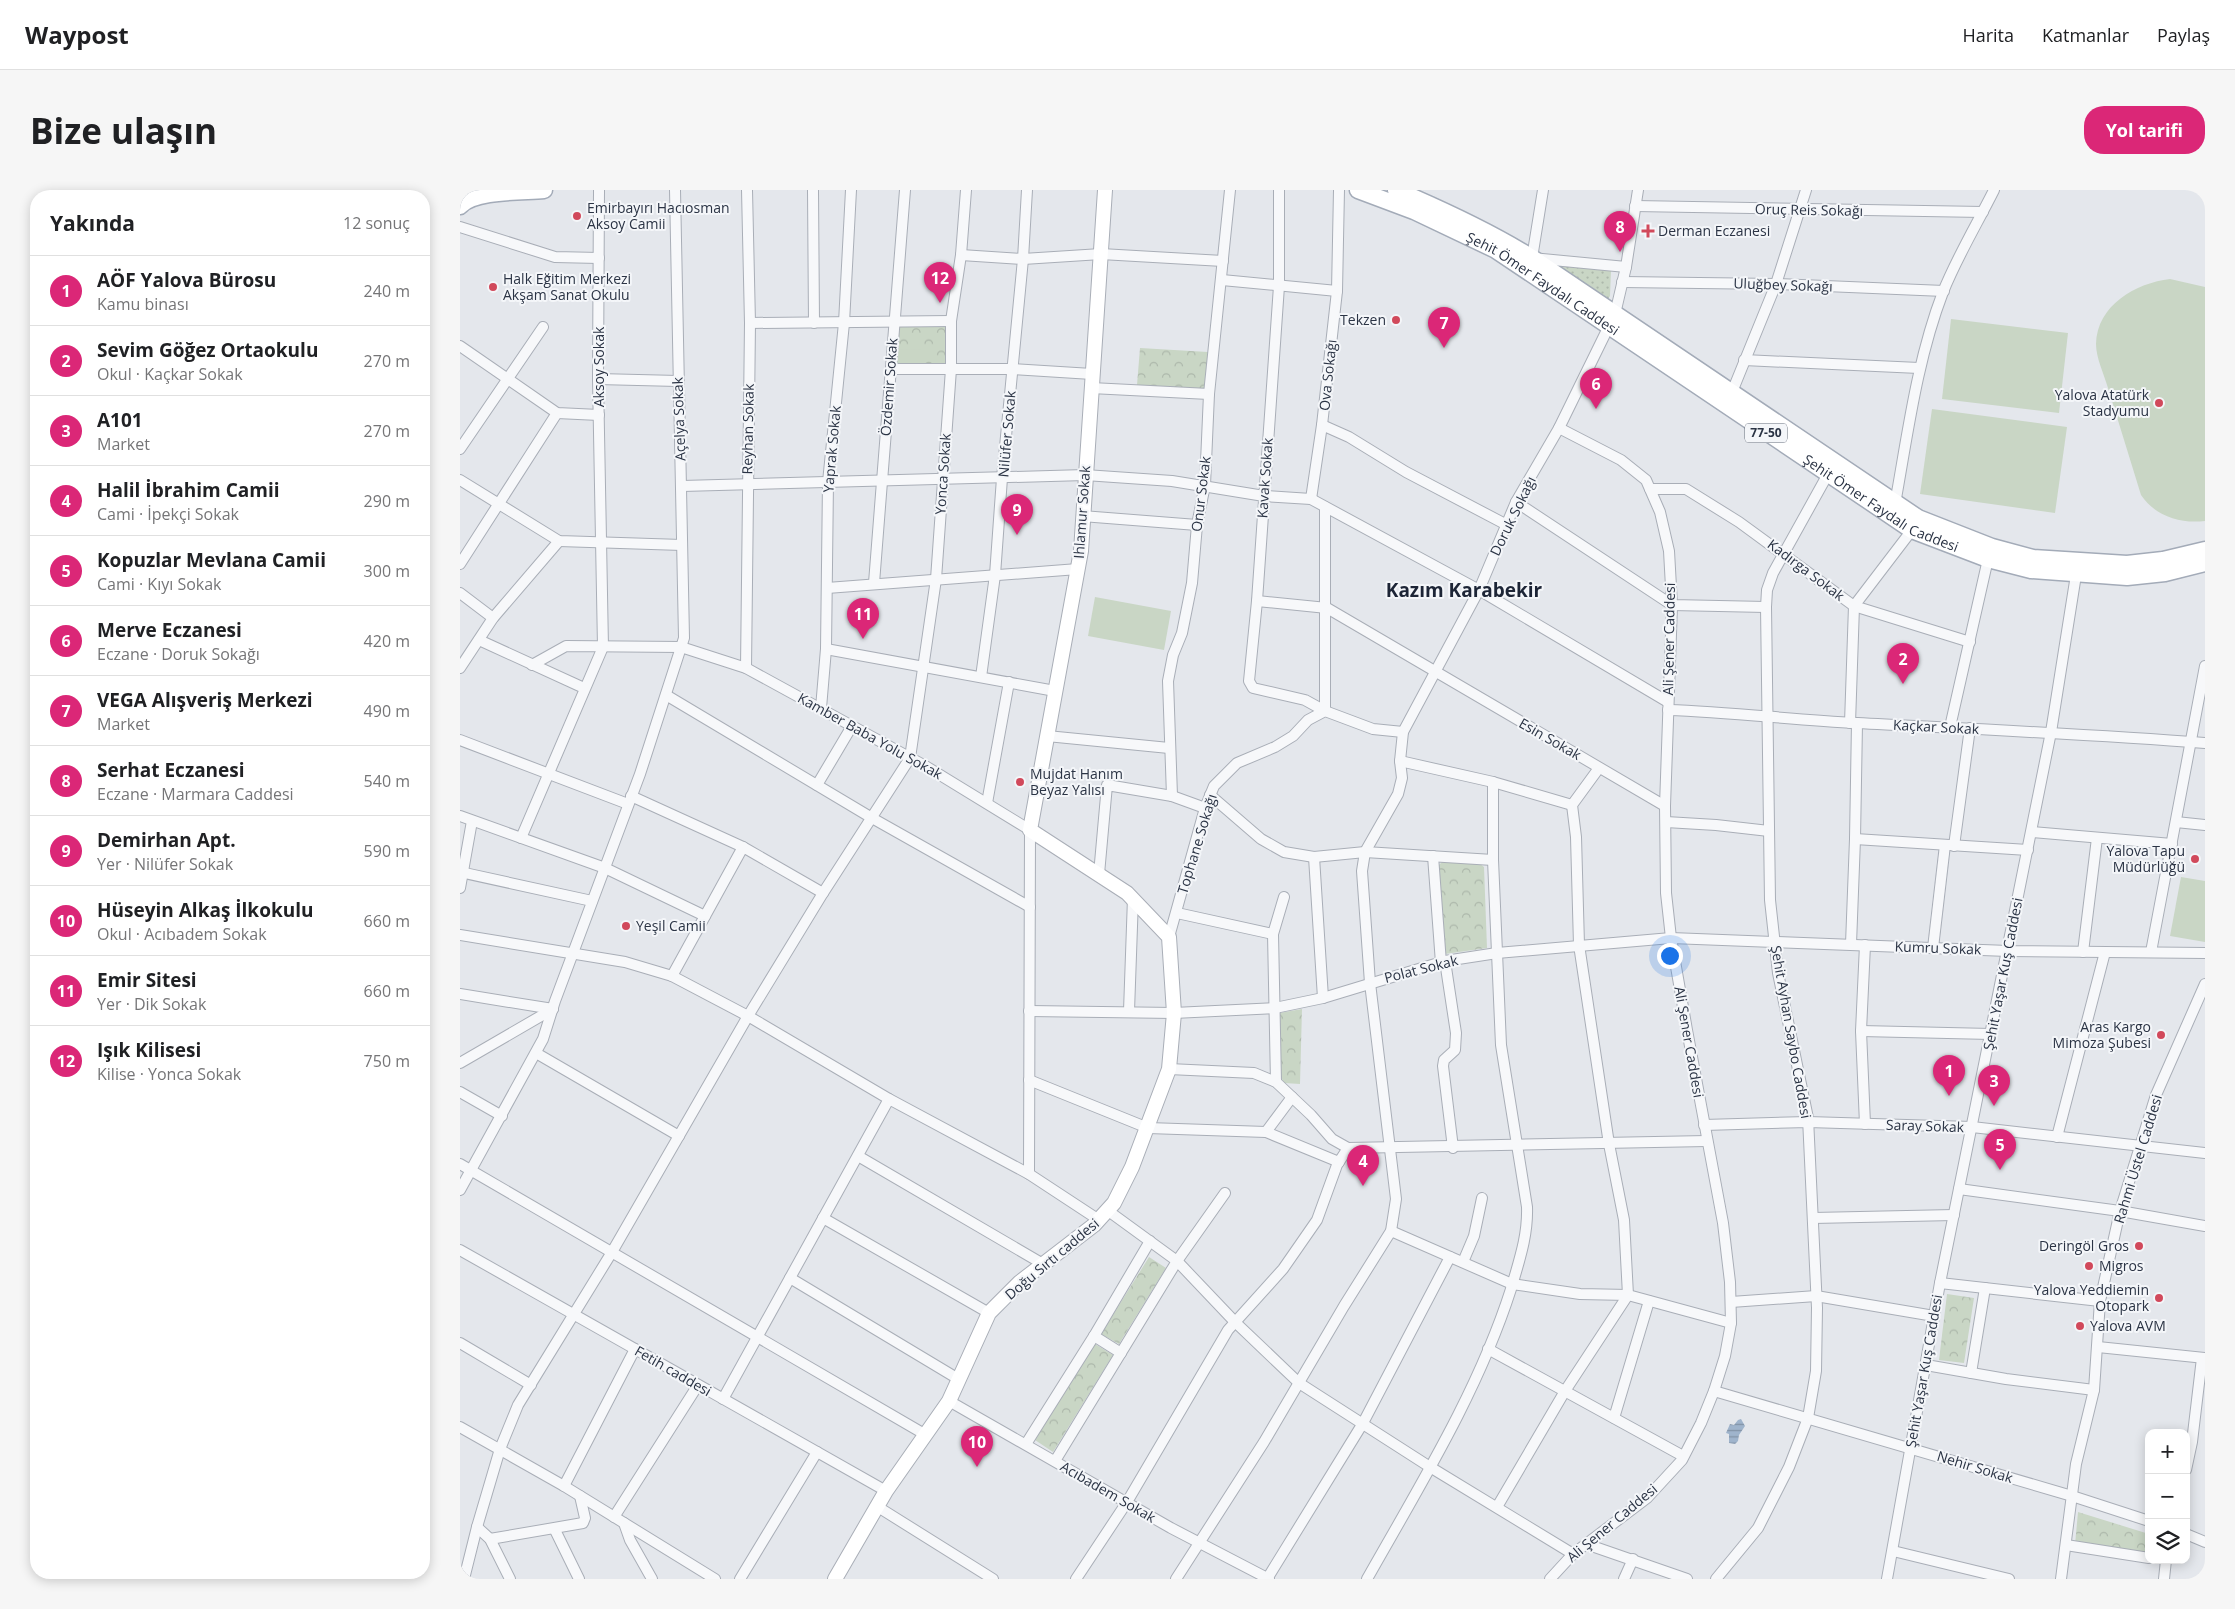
<!DOCTYPE html>
<html lang="tr">
<meta charset="utf-8">
<style>
body{margin:0;font-family:"Open Sans",sans-serif;background:#f6f6f6;color:#202124}
.controls{position:absolute;right:15px;bottom:15px;display:grid;overflow:hidden;border-radius:10px;box-shadow:0 2px 12px #0003}
.controls button{width:45px;height:45px;display:grid;place-items:center;padding:0;border:0;border-bottom:1px solid #e0e0e0;background:#fff;color:#202124;font:25px sans-serif}
.you{position:absolute;left:1209px;top:765px;width:18px;height:18px;margin:-12px;border:4px solid #fff;border-radius:50%;background:#1a73e8;box-shadow:0 0 0 8px #1a73e833}
.badge{display:grid;place-items:center;width:32px;height:32px;border-radius:50%;background:#db2777;color:#fff;font-size:16px;font-weight:700}
.pin{position:absolute;translate:-50% -41px;filter:drop-shadow(0 1px 2px #0008)}
.pin::after{content:'';position:absolute;top:26px;width:18px;height:15px;background:inherit;clip-path:polygon(0 0,100% 0,50% 100%)}
.list{margin:0;padding:0;list-style:none}
h2{display:flex;justify-content:space-between;align-items:center;height:65px;margin:0;padding:0 20px;font-size:21px}
h2 small{font-size:16px;font-weight:400;color:#757577}
.list li{display:grid;grid-template-columns:32px 1fr auto;gap:15px;align-items:center;box-sizing:border-box;height:70px;padding:0 20px;border-top:1px solid #e0e0e0}
.list b{display:block;font-size:19px;white-space:nowrap}
.list p{margin:0;font-size:16px;white-space:nowrap;color:#757577}
.list em{font-size:16px;font-style:normal;color:#757577}
.icon{flex:none;width:28px;height:28px;fill:none;stroke:currentColor;stroke-width:2;stroke-linecap:round;stroke-linejoin:round}
.map{position:relative;flex:none;width:1745px;height:1389px;overflow:hidden;border-radius:20px}
header{display:flex;align-items:center;gap:30px;box-sizing:border-box;height:70px;padding:0 25px;background:#fff;border-bottom:1px solid #e0e0e0}
header strong{font-size:24px}
nav{display:flex;gap:28px;margin-inline-start:auto;font-size:18px}
.intro{display:flex;align-items:center;justify-content:space-between;box-sizing:border-box;height:120px;padding:0 30px}
h1{margin:0;font-size:35px}
.button{padding:12px 22px;border-radius:20px;background:#db2777;color:#fff;font-size:18px;font-weight:700}
main{display:flex;gap:30px;padding:0 30px}
aside{flex:1;background:#fff;border-radius:20px;box-shadow:0 2px 12px #0003}
.map>svg:first-child{display:block}
.grass{fill:url(#grass-dots)}
.forest{fill:url(#forest-crowns)}
.pitch{fill:#c9d6c5}
.water{fill:url(#water-rules)}
.lines{fill:none;stroke-linecap:round;stroke-linejoin:round}
.street-casing{stroke:#a9aeb7;stroke-width:12}
.secondary-casing{stroke:#a9aeb7;stroke-width:16}
.primary-casing{stroke:#a3abb8;stroke-width:19}
.street{stroke:#f7f8fa;stroke-width:10}
.secondary{stroke:#fff;stroke-width:14}
.primary{stroke:#fff;stroke-width:16}
.poi-dot{fill:#d1495b;stroke:#f4f6f9;stroke-width:2}
.labels{text-anchor:middle;stroke-width:4;stroke-linejoin:round;paint-order:stroke}
.shield{fill:#f4f6f9;stroke:#676e7b;stroke-width:1}
.shield-label{font-size:12px;font-weight:bold;fill:#2b3445}
.poi-label{font-size:14px;fill:#2b3445;stroke:#f4f6f9;text-anchor:start}
.street-label{font-size:14px;fill:#2b3445;stroke:#f4f6f9}
.district-label{font-size:19px;font-weight:bold;fill:#1d2536;stroke:#f4f6f9}
</style>
<header>
<strong>Waypost</strong>
<nav><a>Harita</a><a>Katmanlar</a><a>Paylaş</a></nav>
</header>
<div class="intro"><h1>Bize ulaşın</h1><a class="button">Yol tarifi</a></div>
<main>
<aside>
<h2>Yakında<small>12 sonuç</small></h2>
<ul class="list">
<li><span class="badge">1</span><div><b>AÖF Yalova Bürosu</b><p>Kamu binası</p></div><em>240 m</em></li>
<li><span class="badge">2</span><div><b>Sevim Göğez Ortaokulu</b><p>Okul · Kaçkar Sokak</p></div><em>270 m</em></li>
<li><span class="badge">3</span><div><b>A101</b><p>Market</p></div><em>270 m</em></li>
<li><span class="badge">4</span><div><b>Halil İbrahim Camii</b><p>Cami · İpekçi Sokak</p></div><em>290 m</em></li>
<li><span class="badge">5</span><div><b>Kopuzlar Mevlana Camii</b><p>Cami · Kıyı Sokak</p></div><em>300 m</em></li>
<li><span class="badge">6</span><div><b>Merve Eczanesi</b><p>Eczane · Doruk Sokağı</p></div><em>420 m</em></li>
<li><span class="badge">7</span><div><b>VEGA Alışveriş Merkezi</b><p>Market</p></div><em>490 m</em></li>
<li><span class="badge">8</span><div><b>Serhat Eczanesi</b><p>Eczane · Marmara Caddesi</p></div><em>540 m</em></li>
<li><span class="badge">9</span><div><b>Demirhan Apt.</b><p>Yer · Nilüfer Sokak</p></div><em>590 m</em></li>
<li><span class="badge">10</span><div><b>Hüseyin Alkaş İlkokulu</b><p>Okul · Acıbadem Sokak</p></div><em>660 m</em></li>
<li><span class="badge">11</span><div><b>Emir Sitesi</b><p>Yer · Dik Sokak</p></div><em>660 m</em></li>
<li><span class="badge">12</span><div><b>Işık Kilisesi</b><p>Kilise · Yonca Sokak</p></div><em>750 m</em></li>
</ul>
</aside>
<div class="map">
<svg width="1745" height="1389" viewBox="0 0 1745 1389">
<defs>
<pattern id="grass-dots" width="8" height="8" patternUnits="userSpaceOnUse" patternTransform="scale(1.25)"><rect width="8" height="8" fill="#c9d6c5"/><path d="M2 2h.1M6 6h.1" fill="none" stroke="#adb8ab" stroke-width="1.8" stroke-linecap="round"/></pattern>
<pattern id="forest-crowns" width="20" height="18" patternUnits="userSpaceOnUse" patternTransform="scale(1.25)"><rect width="20" height="18" fill="#c9d6c5"/><path d="M2 6a3 3 0 1 1 6 0M12 15a3 3 0 1 1 6 0" fill="none" stroke="#adb8ab"/></pattern>
<pattern id="water-rules" width="6" height="5" patternUnits="userSpaceOnUse" patternTransform="scale(1.25)"><rect width="6" height="5" fill="#9fb4cc"/><path d="M0 2.5h6" fill="none" stroke="#8293a7"/></pattern>
</defs>
<rect width="100%" height="100%" fill="#e4e7ec"/>
<path class="grass" d="M1092,75l59,5 -1,26 -2,3z"/>
<g class="forest">
<path d="M437,133h52l-1,44 -53,1z"/>
<path d="M680,158l68,4 -3,38 -68,-5z"/>
<path d="M982,672l38,2 4,3 3,81 -42,6 -7,-88z"/>
<path d="M842,819l-2,75 -16,-1 -3,-6 -2,-64z"/>
<path d="M689,1067l17,11 -47,76 -18,-10z"/>
<path d="M1487,1104l27,4 -10,65 -25,-3z"/>
<path d="M635,1154l18,11 -60,97 -18,-12z"/>
<path d="M1618,1322l71,22v23l-74,-12z"/>
</g>
<g class="pitch">
<path d="M1710,89l35,8v234c-25,3 -50,-5 -64,-26 -11,-36 -22,-71 -33,-107 -4,-14 -12,-30 -12,-44 1,-39 40,-61 74,-65z"/>
<path d="M1491,129l117,14 -9,80 -117,-14z"/>
<path d="M440,159l21,1v15l-22,-1z"/>
<path d="M1472,219l135,18 -12,86 -135,-19z"/>
<path d="M635,407l76,14 -7,39 -76,-14z"/>
<path d="M1721,687l24,4v61l-35,-6z"/>
</g>
<path class="water" d="M1281,1229l4,7 -6,9 -1,6 -3,3 -6,-1v-9l-3,-1 4,-9 4,1 4,-5z"/>
<g class="lines">
<defs>
<g id="street">
<path d="M353,0l1,133"/>
<path d="M819,0v96l-22,315 -8,80 4,7 52,12 20,11v-204"/>
<path d="M1083,0l-11,68 94,9"/>
<path d="M1175,16l348,6"/>
<path d="M0,37l95,30 44,1"/>
<path d="M501,65l62,4 78,-5 122,7"/>
<path d="M762,90l115,11"/>
<path d="M1162,92l154,2 168,7"/>
<path d="M1155,124l11,-47 12,-77"/>
<path d="M290,133l201,-2"/>
<path d="M0,156l97,67 42,2"/>
<path d="M1284,170l175,8"/>
<path d="M431,179h122l79,5"/>
<path d="M138,189l80,2"/>
<path d="M631,198l118,6"/>
<path d="M1272,202l44,-108 30,-94"/>
<path d="M862,235l27,12 57,35 101,53"/>
<path d="M0,259l83,-122"/>
<path d="M0,290l99,61 123,4"/>
<path d="M222,296l403,-11 87,6 92,15 47,3 168,91 189,112"/>
<path d="M1190,299h36l53,33 115,84 116,36"/>
<path d="M851,309l11,-74 15,-134 2,-101"/>
<path d="M1056,312l156,103 94,2"/>
<path d="M1435,314c13,-72 22,-144 48,-212 14,-35 34,-68 51,-102"/>
<path d="M622,326l115,9"/>
<path d="M0,374l97,-151"/>
<path d="M414,393l31,-393"/>
<path d="M367,398l251,-19"/>
<path d="M0,403l33,25"/>
<path d="M797,411l70,7 338,198"/>
<path d="M19,450l105,48"/>
<path d="M366,459l229,42"/>
<path d="M72,475l34,-19 115,1 65,21 181,99 103,63 -1,344"/>
<path d="M0,478l33,-50 66,-77"/>
<path d="M286,478l4,-345 -3,-133"/>
<path d="M521,487l14,-102 7,-97 21,-219 4,-69"/>
<path d="M206,505l206,123 158,89"/>
<path d="M361,518l5,-59 2,-167 16,-159 7,-133"/>
<path d="M1208,520c63,2 126,10 189,13 116,6 232,11 348,20"/>
<path d="M1390,533l4,-117 58,-76"/>
<path d="M1490,537l38,-168"/>
<path d="M587,546l122,12"/>
<path d="M0,550l168,64"/>
<path d="M940,571l93,21 79,23"/>
<path d="M357,595l35,-59"/>
<path d="M750,605l51,44 23,13 30,5 51,-5 128,8"/>
<path d="M171,606l112,51 80,46"/>
<path d="M712,606l-4,-115 5,-26 9,-22 10,-50 5,-58 8,-40 4,-91 21,-204"/>
<path d="M527,613l22,-121"/>
<path d="M0,626l145,52 100,48"/>
<path d="M1206,632l50,3 53,6"/>
<path d="M1716,632l29,3"/>
<path d="M1572,642l140,12"/>
<path d="M61,648l82,-191 -5,-268 1,-189"/>
<path d="M1395,649l173,11"/>
<path d="M1494,656l16,-118"/>
<path d="M973,666l8,107"/>
<path d="M854,667l9,141"/>
<path d="M0,682l132,29"/>
<path d="M639,684l8,-89 65,11 33,12"/>
<path d="M0,698l12,-67"/>
<path d="M717,723l96,21"/>
<path d="M0,745l165,27 47,14 76,40 141,83 140,75 70,46"/>
<path d="M709,747l36,-129 9,-22 23,-23 38,-16 18,-11 15,-16 17,-9 48,18 30,3"/>
<path d="M1391,754l4,-105 2,-116"/>
<path d="M1473,758l12,-103"/>
<path d="M1623,762l14,-114"/>
<path d="M1691,762l54,-286"/>
<path d="M985,771l11,72 -1,17 -11,10 -1,6 10,82"/>
<path d="M212,786l71,-129"/>
<path d="M0,804l93,15"/>
<path d="M569,821l145,2 101,-5 48,-10 122,-37 52,-8 174,-15 337,13 197,2"/>
<path d="M669,821l4,-113"/>
<path d="M1401,841l130,3"/>
<path d="M76,863l143,83"/>
<path d="M0,873l93,-54"/>
<path d="M709,879l85,4 22,9 35,33 21,24 16,9 359,-7"/>
<path d="M569,890l119,48 118,4 73,30"/>
<path d="M816,892l-3,-148 11,-37"/>
<path d="M0,902l42,24"/>
<path d="M1405,934l-4,-93 4,-86"/>
<path d="M1244,935l104,-3 164,5 233,26"/>
<path d="M806,942l26,-35"/>
<path d="M1597,947l48,-185"/>
<path d="M398,966l185,108"/>
<path d="M0,974l466,271"/>
<path d="M1499,999l161,22 85,15"/>
<path d="M0,1000l83,-151 12,-38 85,-227 44,-136 -9,-448"/>
<path d="M647,1020l70,51 58,61 64,61 131,84 143,87"/>
<path d="M363,1028l166,95"/>
<path d="M1353,1028l141,-3"/>
<path d="M931,1041l121,53 68,10 48,1 103,28"/>
<path d="M0,1060l426,241"/>
<path d="M1003,1072l11,-26 8,-38"/>
<path d="M330,1088l170,102"/>
<path d="M1480,1093l160,18"/>
<path d="M1271,1112l85,-6 118,20"/>
<path d="M634,1146l27,17"/>
<path d="M0,1153l71,42"/>
<path d="M1638,1157l107,11"/>
<path d="M1028,1159l195,107"/>
<path d="M1466,1175l80,14 88,11"/>
<path d="M1511,1183l14,-85"/>
<path d="M1254,1201l358,105 77,25"/>
<path d="M263,1209l166,-300"/>
<path d="M489,1211l222,127 98,51"/>
<path d="M1154,1228l35,-117"/>
<path d="M0,1237l104,59 151,93"/>
<path d="M566,1254l68,-108 56,-95"/>
<path d="M595,1271l122,-200 48,-68"/>
<path d="M1726,1280l6,-28 10,-84"/>
<path d="M104,1296l71,-137"/>
<path d="M418,1317l115,72"/>
<path d="M1037,1317l68,-116 63,-96 -4,-75 -15,-76 -30,-199 -3,-108 -4,-32 27,-37"/>
<path d="M154,1327l84,-132"/>
<path d="M164,1333l6,17 22,39"/>
<path d="M17,1337l13,12 20,40"/>
<path d="M95,1340l24,49"/>
<path d="M1726,1344l19,8"/>
<path d="M30,1349l93,-16 2,-5 -5,-22"/>
<path d="M1126,1354l101,35"/>
<path d="M1606,1355l83,13"/>
<path d="M1433,1361l116,28"/>
<path d="M4,1389l13,-52 23,-78 18,-44 94,-153 136,-236 75,-123 87,-135 26,-179 15,-210v-48l10,-66 5,-65"/>
<path d="M280,1389l77,-127"/>
<path d="M616,1389l51,-77 101,-172 55,-61 34,-49 20,-55 11,-17"/>
<path d="M716,1389l88,-137 80,-136 47,-75 5,-32 -26,-216 -8,-112 3,-19 33,-58 4,-16 -2,-17 3,-29 76,-142 37,-88 43,-74 50,-102"/>
<path d="M807,1389l96,-156 87,-166"/>
<path d="M907,1389c53,-94 111,-187 144,-290 8,-28 17,-53 16,-82l-26,-162 -8,-185v-78"/>
<path d="M1090,1389l23,-25 74,-56 35,-38 19,-37 13,-32 11,-35 6,-33 -1,-41 -7,-59 -36,-193 -16,-92 -5,-45 -1,-87 7,-201 -3,-54 -9,-39 -14,-32 -25,-20 -62,-32"/>
<path d="M1164,1389l9,-20"/>
<path d="M1256,1389l42,-51 31,-61 19,-49 8,-47 1,-63 -9,-190 -30,-145 -8,-73 -4,-293 1,-17 6,-17 55,-99"/>
<path d="M1427,1389l53,-296 111,-551 25,-157"/>
<path d="M1601,1389l15,-115 18,-74 6,-89 20,-90 36,-116 49,-111"/>
<path d="M1704,1389l2,-19"/>
</g>
<path id="secondary" d="M375,1389l51,-88 63,-90 40,-88 31,-31 74,-57 20,-22 18,-36 37,-98 5,-56 -5,-76 -42,-44 -97,-63 51,-279 24,-361"/>
<g id="primary">
<path id="s1" d="M898,0l56,21 82,39 416,280 76,29 43,11 96,7 38,-4 40,-10"/>
<path d="M936,0c47,20 93,41 136,68l386,260 74,29 41,11 94,6 36,-4 42,-10"/>
<path d="M0,16c14,-16 62,-14 84,-16"/>
</g>
</defs>
<use href="#street" class="street-casing"/>
<use href="#secondary" class="secondary-casing"/>
<use href="#primary" class="primary-casing"/>
<use href="#street" class="street"/>
<use href="#secondary" class="secondary"/>
<use href="#primary" class="primary"/>
</g>
<g class="poi-dot">
<circle cx="117" cy="26" r="5"/>
<path d="M1185.5 33.5h5v5h5v5h-5v5h-5v-5h-5v-5h5z"/>
<circle cx="33" cy="97" r="5"/>
<circle cx="936" cy="130" r="5"/>
<circle cx="1699" cy="213" r="5"/>
<circle cx="560" cy="592" r="5"/>
<circle cx="1735" cy="669" r="5"/>
<circle cx="166" cy="736" r="5"/>
<circle cx="1701" cy="845" r="5"/>
<circle cx="1679" cy="1056" r="5"/>
<circle cx="1629" cy="1076" r="5"/>
<circle cx="1699" cy="1108" r="5"/>
<circle cx="1620" cy="1136" r="5"/>
</g>
<g class="labels">
<rect class="shield" x="1285" y="233.5" width="42" height="19" rx="4"/>
<g class="shield-label">
<text x="1306" y="247">77-50</text>
</g>
<g class="poi-label">
<text x="127" y="23">Emirbayırı Hacıosman<tspan x="127" dy="16">Aksoy Camii</tspan></text>
<text x="1198" y="46">Derman Eczanesi</text>
<text x="43" y="94">Halk Eğitim Merkezi<tspan x="43" dy="16">Akşam Sanat Okulu</tspan></text>
<text x="926" y="135" text-anchor="end">Tekzen</text>
<text x="1689" y="210" text-anchor="end">Yalova Atatürk<tspan x="1689" dy="16">Stadyumu</tspan></text>
<text x="570" y="589">Mujdat Hanım<tspan x="570" dy="16">Beyaz Yalısı</tspan></text>
<text x="1725" y="666" text-anchor="end">Yalova Tapu<tspan x="1725" dy="16">Müdürlüğü</tspan></text>
<text x="176" y="741">Yeşil Camii</text>
<text x="1691" y="842" text-anchor="end">Aras Kargo<tspan x="1691" dy="16">Mimoza Şubesi</tspan></text>
<text x="1669" y="1061" text-anchor="end">Deringöl Gros</text>
<text x="1639" y="1081">Migros</text>
<text x="1689" y="1105" text-anchor="end">Yalova Yeddiemin<tspan x="1689" dy="16">Otopark</tspan></text>
<text x="1630" y="1141">Yalova AVM</text>
</g>
<g class="street-label">
<text transform="translate(1349 20) rotate(1)" y="5">Oruç Reis Sokağı</text>
<text dy="5" stroke="none"><textPath href="#s1" startOffset="208">Şehit Ömer Faydalı Caddesi</textPath></text>
<text transform="translate(1323 95) rotate(2)" y="5">Uluğbey Sokağı</text>
<text transform="translate(139 177) rotate(-90)" y="5">Aksoy Sokak</text>
<text transform="translate(868 185) rotate(-84)" y="5">Ova Sokağı</text>
<text transform="translate(429 197) rotate(-86)" y="5">Özdemir Sokak</text>
<text transform="translate(219 229) rotate(-92)" y="5">Açelya Sokak</text>
<text transform="translate(288 239) rotate(-89)" y="5">Reyhan Sokak</text>
<text transform="translate(547 244) rotate(-85)" y="5">Nilüfer Sokak</text>
<text transform="translate(372 259) rotate(-85)" y="5">Yaprak Sokak</text>
<text transform="translate(483 284) rotate(-86)" y="5">Yonca Sokak</text>
<text transform="translate(805 288) rotate(-86)" y="5">Kavak Sokak</text>
<text transform="translate(741 304) rotate(-83)" y="5">Onur Sokak</text>
<text dy="5" stroke="none"><textPath href="#s1" startOffset="612">Şehit Ömer Faydalı Caddesi</textPath></text>
<text transform="translate(622 322) rotate(-86)" y="5">Ihlamur Sokak</text>
<text transform="translate(1053 326) rotate(-64)" y="5">Doruk Sokağı</text>
<text transform="translate(1346 380) rotate(37)" y="5">Kadırga Sokak</text>
<text transform="translate(1209 449) rotate(-89)" y="5">Ali Şener Caddesi</text>
<text transform="translate(1476 537) rotate(3)" y="5">Kaçkar Sokak</text>
<text transform="translate(410 546) rotate(29)" y="5">Kamber Baba Yolu Sokak</text>
<text transform="translate(1090 549) rotate(30)" y="5">Esin Sokak</text>
<text transform="translate(737 654) rotate(-73)" y="5">Tophane Sokağı</text>
<text transform="translate(1478 758) rotate(2)" y="5">Kumru Sokak</text>
<text transform="translate(961 779) rotate(-14)" y="5">Polat Sokak</text>
<text transform="translate(1543 784) rotate(-79)" y="5">Şehit Yaşar Kuş Caddesi</text>
<text transform="translate(1331 842) rotate(80)" y="5">Şehit Ayhan Saybo Caddesi</text>
<text transform="translate(1229 852) rotate(80)" y="5">Ali Şener Caddesi</text>
<text transform="translate(1465 936) rotate(2)" y="5">Saray Sokak</text>
<text transform="translate(1678 969) rotate(-73)" y="5">Rahmi Üstel Caddesi</text>
<text transform="translate(592 1069) rotate(-40)" y="5">Doğu Sırtı caddesi</text>
<text transform="translate(213 1181) rotate(30)" y="5">Fetih caddesi</text>
<text transform="translate(1464 1181) rotate(-80)" y="5">Şehit Yaşar Kuş Caddesi</text>
<text transform="translate(1515 1277) rotate(17)" y="5">Nehir Sokak</text>
<text transform="translate(648 1302) rotate(30)" y="5">Acıbadem Sokak</text>
<text transform="translate(1152 1333) rotate(-40)" y="5">Ali Şener Caddesi</text>
</g>
<g class="district-label">
<text x="1004" y="407">Kazım Karabekir</text>
</g>
</g>
</svg>
<div class="controls">
<button>+</button>
<button>−</button>
<button><svg class="icon" aria-label="layers" viewBox="0 0 24 24"><path d="M12 4l9 5-9 5-9-5zM3 14l9 5 9-5"/></svg></button>
</div>
<div class="you"></div>
<div class="pin badge" style="left:1489px;top:906px">1</div>
<div class="pin badge" style="left:1443px;top:494px">2</div>
<div class="pin badge" style="left:1534px;top:916px">3</div>
<div class="pin badge" style="left:903px;top:996px">4</div>
<div class="pin badge" style="left:1540px;top:980px">5</div>
<div class="pin badge" style="left:1136px;top:219px">6</div>
<div class="pin badge" style="left:984px;top:158px">7</div>
<div class="pin badge" style="left:1160px;top:62px">8</div>
<div class="pin badge" style="left:557px;top:345px">9</div>
<div class="pin badge" style="left:517px;top:1277px">10</div>
<div class="pin badge" style="left:403px;top:449px">11</div>
<div class="pin badge" style="left:480px;top:113px">12</div>
</div>
</main>
